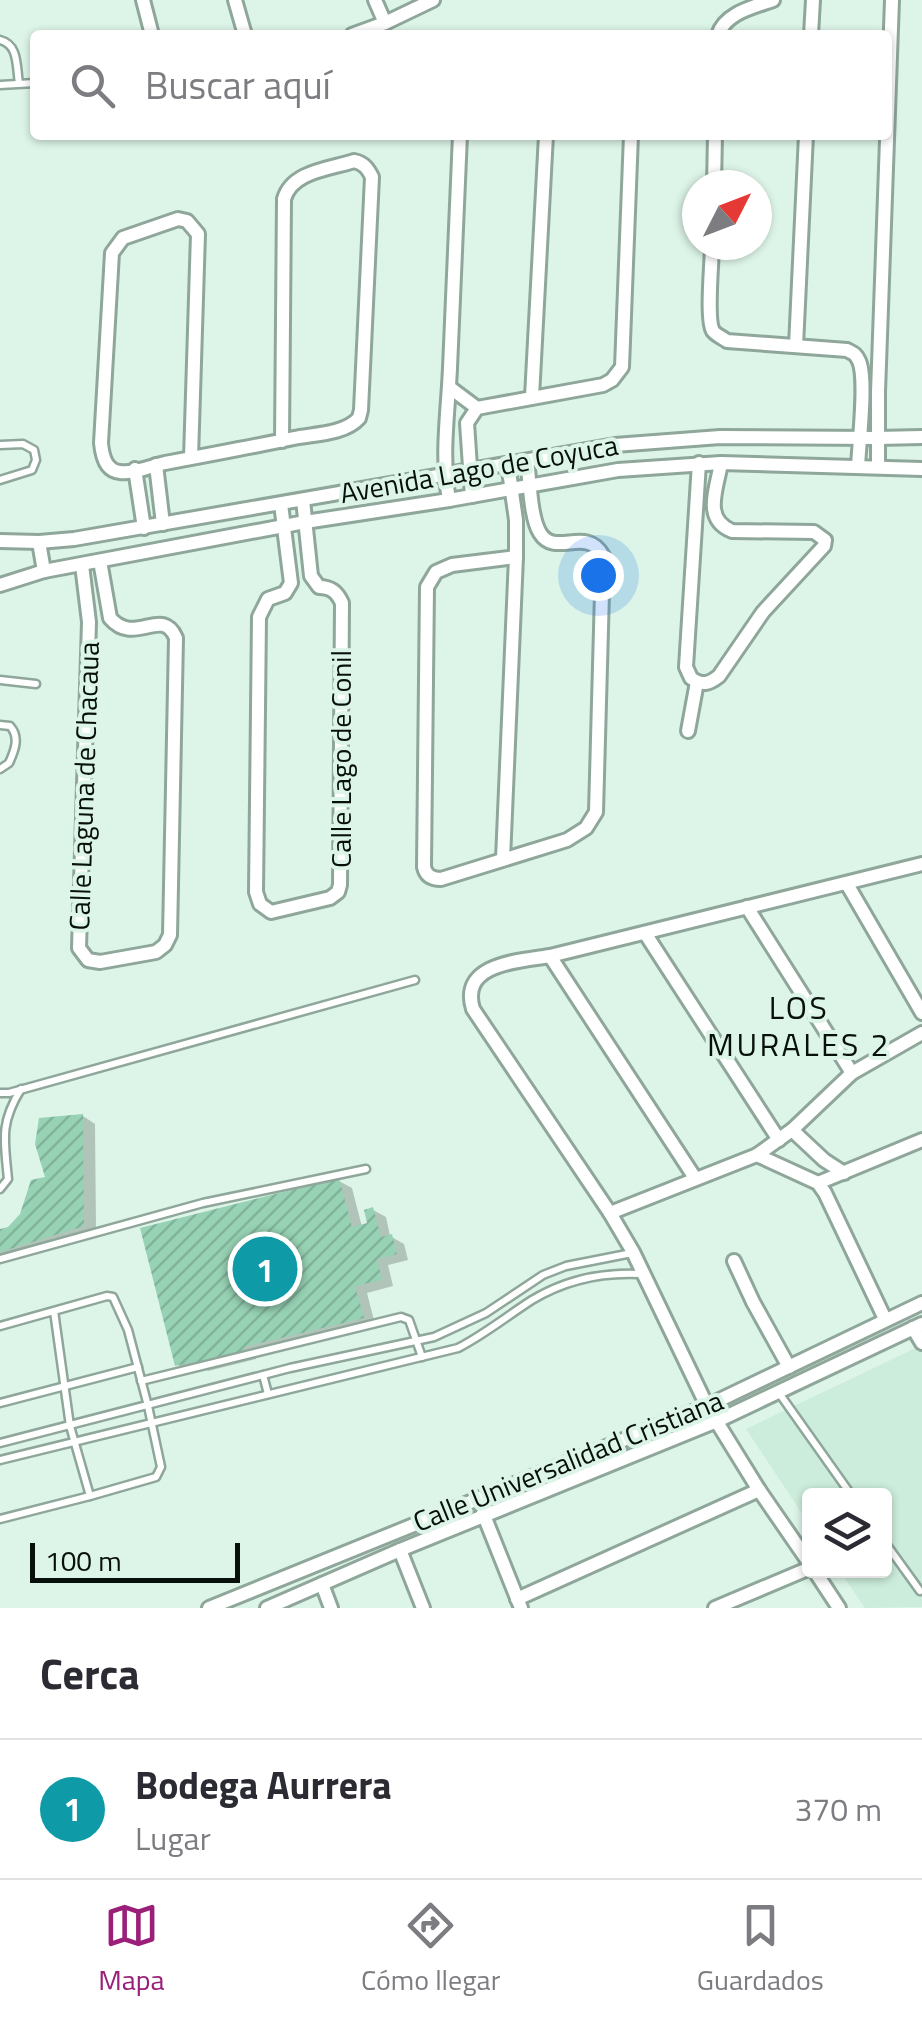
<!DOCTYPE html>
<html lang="es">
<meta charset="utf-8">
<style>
body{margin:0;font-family:"Titillium Web",sans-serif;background:#f7f7f7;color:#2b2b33}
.controls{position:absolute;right:30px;bottom:30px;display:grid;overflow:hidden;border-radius:10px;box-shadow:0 2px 8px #0004}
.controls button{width:90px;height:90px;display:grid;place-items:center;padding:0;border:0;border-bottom:2px solid #e1e1e2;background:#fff;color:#2b2b33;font:50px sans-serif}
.compass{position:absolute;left:682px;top:170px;width:90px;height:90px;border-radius:50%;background:#fff;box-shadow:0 2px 8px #0004;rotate:48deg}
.scale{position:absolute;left:30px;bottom:25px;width:210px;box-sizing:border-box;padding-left:10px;border:5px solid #08100c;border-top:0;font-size:28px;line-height:35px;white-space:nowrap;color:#08100c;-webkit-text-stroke:8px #ddf5e8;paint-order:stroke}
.you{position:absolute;left:598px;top:575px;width:35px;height:35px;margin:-25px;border:8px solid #fff;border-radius:50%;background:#1a73e8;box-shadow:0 0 0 15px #1a73e833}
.badge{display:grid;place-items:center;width:65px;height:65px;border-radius:50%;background:#9a1f78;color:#fff;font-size:32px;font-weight:700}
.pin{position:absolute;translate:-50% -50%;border:5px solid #fff;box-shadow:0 2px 10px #0006}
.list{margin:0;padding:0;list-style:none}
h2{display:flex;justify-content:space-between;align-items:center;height:130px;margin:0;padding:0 40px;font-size:42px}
h2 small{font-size:32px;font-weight:400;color:#7c7c81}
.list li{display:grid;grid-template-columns:65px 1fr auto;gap:30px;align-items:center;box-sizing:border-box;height:140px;padding:0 40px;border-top:2px solid #e1e1e2}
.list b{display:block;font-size:38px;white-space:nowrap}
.list p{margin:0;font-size:32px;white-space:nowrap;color:#7c7c81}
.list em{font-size:32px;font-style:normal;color:#7c7c81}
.icon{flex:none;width:55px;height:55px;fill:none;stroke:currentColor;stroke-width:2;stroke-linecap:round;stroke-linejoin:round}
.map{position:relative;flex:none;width:922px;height:1608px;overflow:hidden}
.search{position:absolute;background:#fff;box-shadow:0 2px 8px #0004;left:30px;right:30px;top:30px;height:110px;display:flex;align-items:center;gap:25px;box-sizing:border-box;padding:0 35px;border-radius:10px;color:#7c7c81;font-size:38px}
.sheet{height:270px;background:#fff}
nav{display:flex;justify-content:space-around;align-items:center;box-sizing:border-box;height:140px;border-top:2px solid #e1e1e2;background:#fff;font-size:28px;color:#7c7c81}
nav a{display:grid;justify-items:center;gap:5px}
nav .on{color:#9a1f78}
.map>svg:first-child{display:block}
.built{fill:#cceddb}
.shadow{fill:#0003}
.building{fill:url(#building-hatch)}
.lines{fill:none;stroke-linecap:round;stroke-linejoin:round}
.lane-casing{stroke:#8fa69a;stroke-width:11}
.street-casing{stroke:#8fa69a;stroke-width:18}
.lane{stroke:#fff;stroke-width:6}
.street{stroke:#fff;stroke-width:12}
.labels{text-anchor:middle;stroke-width:8;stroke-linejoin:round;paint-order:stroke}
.street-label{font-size:28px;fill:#08100c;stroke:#ddf5e8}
.quarter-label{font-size:32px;letter-spacing:2.5px;fill:#08100c;stroke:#ddf5e8}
</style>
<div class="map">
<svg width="922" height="1608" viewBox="0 0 922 1608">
<defs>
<pattern id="building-hatch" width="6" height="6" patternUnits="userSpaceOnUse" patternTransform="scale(2.5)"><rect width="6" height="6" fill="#97d2b4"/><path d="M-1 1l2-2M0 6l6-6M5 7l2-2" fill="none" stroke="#81b39a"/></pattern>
</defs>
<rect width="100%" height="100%" fill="#ddf5e8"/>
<path class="built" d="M922,1345v262l-57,1 -25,-37 44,-1v-74h-74l-1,28 -63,-95z"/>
<g class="shadow">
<path d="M83,1116l12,8 1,108 -96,30v-31l9,-1 40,-51z"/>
<path d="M339,1181l13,7 10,39 8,-2 3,-15 13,7 4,19 14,8 4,16 -20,5 5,21 -26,7 8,31 -119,30v5l-48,12 -5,-3 -14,4 -12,-8z"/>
</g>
<g class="building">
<path d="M83,1114l1,112 -84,26v-23l8,-2 12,-13 11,-34 14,-3 -10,-33 4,-26z"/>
<path d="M339,1178l13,49 15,-4 -3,-13 9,-3 8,30 11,-3 5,20 -20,5 5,21 -27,6 9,32 -120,29v5l-51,13 -1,-3 -17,4 -35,-138z"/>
</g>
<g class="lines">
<defs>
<g id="lane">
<path d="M0,40c19,5 16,26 19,43"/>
<path d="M0,85l35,-2"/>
<path d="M0,445l23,-1 11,6 2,10 -4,10 -32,10"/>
<path d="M0,680l36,4"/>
<path d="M0,725l10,1c10,11 5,24 -1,37l-9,6"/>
<path d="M0,1093h9l406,-113"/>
<path d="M0,1189l8,-10c-4,-40 -8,-56 13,-90"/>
<path d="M0,1259l203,-56 163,-34"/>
<path d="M0,1326l107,-30 6,1 15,33 20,76 13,61 -5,10 -66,19 -20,-70 -16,-115"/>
<path d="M263,1375l5,19"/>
<path d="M141,1381l260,-64 8,3 13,37"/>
<path d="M779,1393l73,103"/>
<path d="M0,1403l138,-36"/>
<path d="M0,1443l290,-75 144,-31 52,-24 57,-38 23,-9 66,-13"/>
<path d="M0,1460l458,-112c27,-14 49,-32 74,-48 33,-20 71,-28 109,-26"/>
<path d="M0,1519l90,-23"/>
<path d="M884,1541l36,50"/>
</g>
<g id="street">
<path d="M143,0l9,35"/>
<path d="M235,0l10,35"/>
<path d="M375,0l10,23"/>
<path d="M352,35l33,-12 48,-23"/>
<path d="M718,35c7,-22 35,-28 55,-35"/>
<path d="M811,35l2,-35"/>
<path d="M714,185l1,-50"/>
<path d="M712,245c0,17 -6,74 1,86 3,4 10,7 14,10l120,9c7,4 8,3 12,11 8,17 0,83 -1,106"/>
<path d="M796,346l10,-211"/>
<path d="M449,387l28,21"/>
<path d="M532,397l14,-262"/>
<path d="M191,458l7,-224 -11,-13 -9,-2 -55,19 -11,15 -11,190c1,11 4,28 19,29 13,2 32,-6 45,-9 43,-8 86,-16 129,-25 20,-4 51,-4 65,-20l2,-8 11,-233c-4,-8 -8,-14 -18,-16 -24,8 -62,10 -70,38l-2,242"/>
<path d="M699,463l-13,204 5,11c11,8 18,6 28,-2l44,-64 61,-66 1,-6 -11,-8 -82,-1c-30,-12 -15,-43 -11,-68"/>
<path d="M156,465l7,59"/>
<path d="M878,467v-75l14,-392"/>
<path d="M135,469l9,59"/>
<path d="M472,496l-5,-73 10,-15 126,-23 9,-5 10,-13 9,-232"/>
<path d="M449,500c-8,-46 -1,-86 1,-132 3,-77 6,-155 10,-233"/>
<path d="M281,504l10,79 -6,10 -17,6 -9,18 -3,275 4,12 11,8 59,-14 8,-6 2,-7 2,-282c-5,-11 -11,-16 -23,-16l-8,-11 -8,-76"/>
<path d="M0,541l39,1 35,-3 541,-94 105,-8 157,1 45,-1"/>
<path d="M39,542l5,29"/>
<path d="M516,557l-64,8 -16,7 -9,15 -3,280c2,9 8,12 17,12l126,-39 19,-12 10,-16 7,-256c-16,-31 -48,2 -63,-23 -10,-16 -10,-53 -13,-72"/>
<path d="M82,565l7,57 -10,326 9,12 12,2 56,-10 9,-7 5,-10 6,-297c-14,-33 -41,9 -66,-20l-10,-57"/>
<path d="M0,585l44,-14 261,-49 144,-22 169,-30 103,-7 201,6"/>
<path d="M688,731l9,-49"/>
<path d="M503,859l13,-302v-37l-8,-56"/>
<path d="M847,884l75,129"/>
<path d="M747,907l105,166"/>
<path d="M645,933l134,207"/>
<path d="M550,956l145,222"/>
<path d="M792,1130l32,30 20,13"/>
<path d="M757,1155l61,28 7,10 60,126"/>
<path d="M818,1183l104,-43"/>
<path d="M610,1213l147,-58 35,-25 60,-57 70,-40"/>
<path d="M734,1261l19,41 36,65"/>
<path d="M913,1328l9,15"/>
<path d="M483,1513l38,95"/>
<path d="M400,1550l23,58"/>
<path d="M810,1564l-51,-74 -52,-84 -74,-154 -23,-39 -137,-204c-14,-46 47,-48 77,-53l372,-92"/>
<path d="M814,1570l25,38"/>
<path d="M322,1584l9,24"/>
<path d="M517,1599l242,-109"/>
<path d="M209,1608l498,-202 215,-103"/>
<path d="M267,1608l133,-58 317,-129 205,-97"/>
<path d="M715,1608l95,-40"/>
</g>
</defs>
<use href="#lane" class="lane-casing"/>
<use href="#street" class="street-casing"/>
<use href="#lane" class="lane"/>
<use href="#street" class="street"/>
</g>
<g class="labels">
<g class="street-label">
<text transform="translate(479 469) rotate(-10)" y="10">Avenida Lago de Coyuca</text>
<text transform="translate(341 759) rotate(-90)" y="10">Calle Lago de Conil</text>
<text transform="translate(84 786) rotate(-88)" y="10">Calle Laguna de Chacaua</text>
<text transform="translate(568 1461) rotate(-22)" y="10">Calle Universalidad Cristiana</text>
</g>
<g class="quarter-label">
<text x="799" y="1019">LOS<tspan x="799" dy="37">MURALES 2</tspan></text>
</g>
</g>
</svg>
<div class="controls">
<button><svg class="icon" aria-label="layers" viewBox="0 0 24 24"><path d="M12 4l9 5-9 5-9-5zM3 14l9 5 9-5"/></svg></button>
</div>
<svg class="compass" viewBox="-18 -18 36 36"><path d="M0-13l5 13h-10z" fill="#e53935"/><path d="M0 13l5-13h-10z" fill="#7c7c81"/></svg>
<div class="scale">100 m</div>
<div class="you"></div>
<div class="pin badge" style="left:265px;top:1269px;background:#0f9aa8">1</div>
<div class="search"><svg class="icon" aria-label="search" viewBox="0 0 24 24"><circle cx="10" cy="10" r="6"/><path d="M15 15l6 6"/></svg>Buscar aquí</div>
</div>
<section class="sheet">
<h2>Cerca<small></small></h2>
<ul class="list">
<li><span class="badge" style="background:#0f9aa8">1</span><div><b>Bodega Aurrera</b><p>Lugar</p></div><em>370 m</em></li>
</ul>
</section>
<nav>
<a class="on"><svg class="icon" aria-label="map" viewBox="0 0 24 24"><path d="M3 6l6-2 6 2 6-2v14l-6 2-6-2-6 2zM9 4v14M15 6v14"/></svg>Mapa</a>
<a><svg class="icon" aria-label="directions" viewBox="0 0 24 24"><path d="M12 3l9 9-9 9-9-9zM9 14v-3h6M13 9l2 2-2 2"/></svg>Cómo llegar</a>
<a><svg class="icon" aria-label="saved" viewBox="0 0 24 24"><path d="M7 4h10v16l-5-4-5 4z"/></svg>Guardados</a>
</nav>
